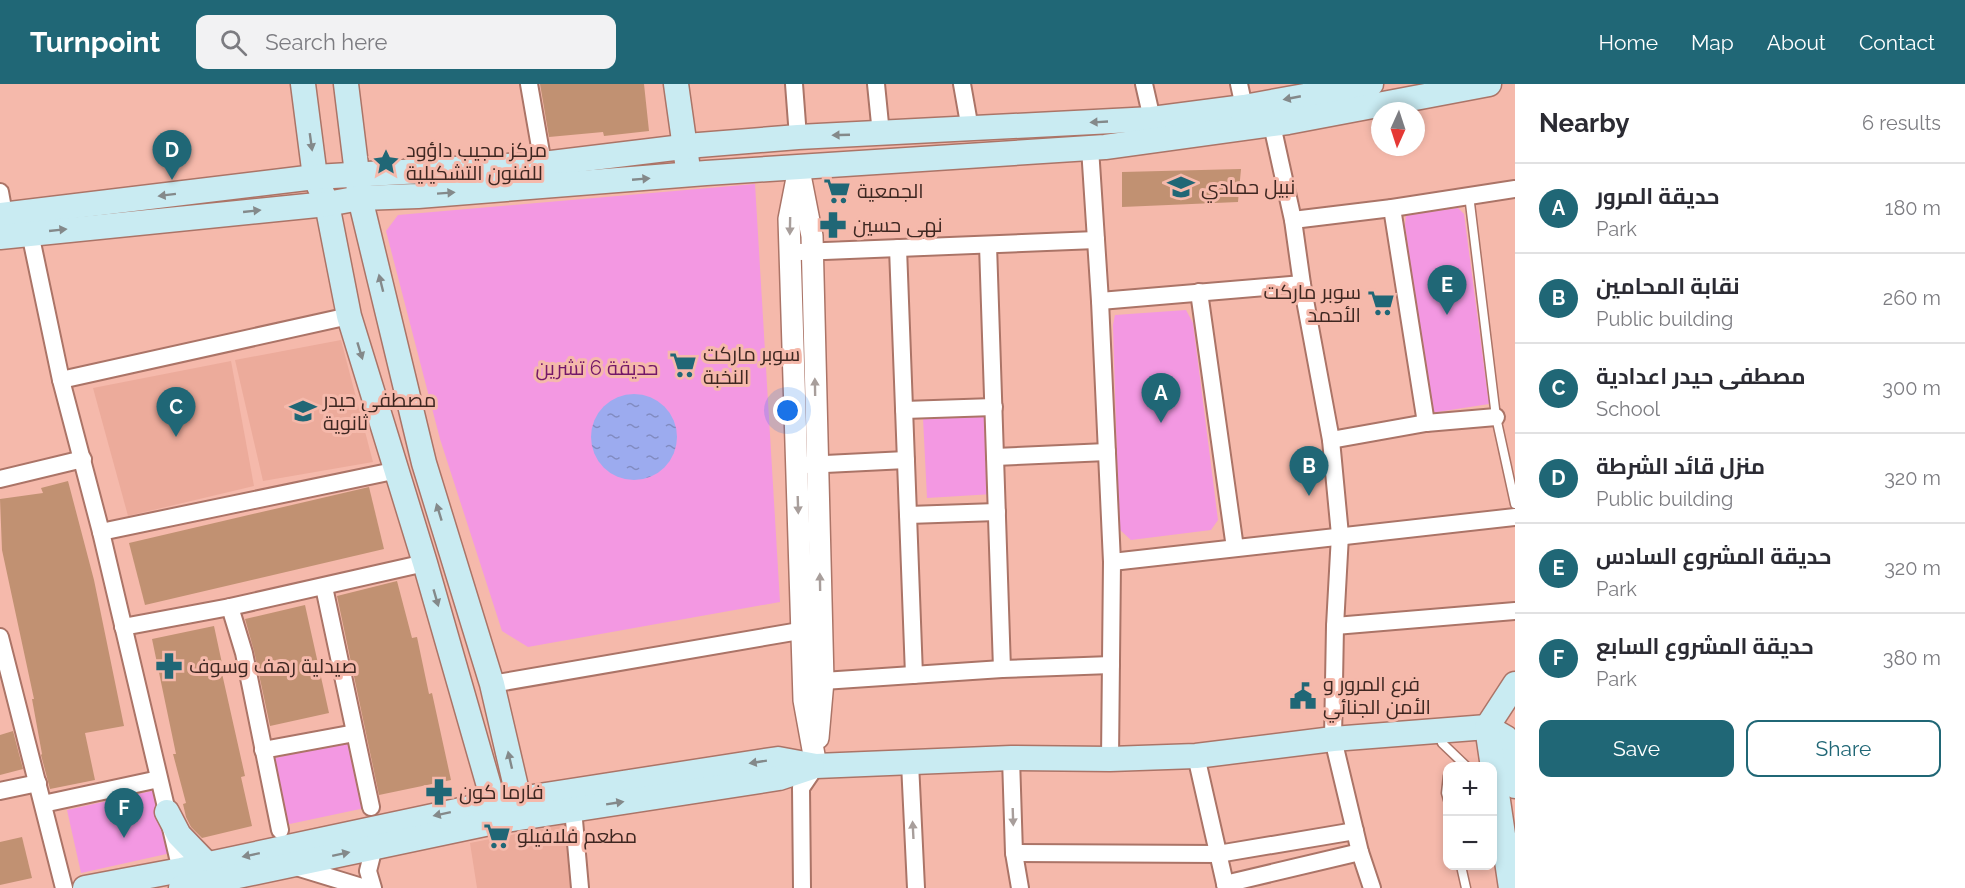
<!DOCTYPE html>
<meta charset="utf-8">
<style>
body{margin:0;font-family:Raleway,Cairo,sans-serif;background:#f2f2f3;color:#2b2b33}
.controls{position:absolute;right:18px;bottom:18px;display:grid;overflow:hidden;border-radius:12px;box-shadow:0 3px 9px #0003}
.controls button{width:54px;height:54px;display:grid;place-items:center;padding:0;border:0;border-bottom:2px solid #e1e1e2;background:#fff;color:#2b2b33;font:30px sans-serif}
.compass{position:absolute;left:1371px;top:18px;width:54px;height:54px;border-radius:50%;background:#fff;box-shadow:0 3px 9px #0003;rotate:183deg}
.you{position:absolute;left:788px;top:327px;width:21px;height:21px;margin:-15px;border:4px solid #fff;border-radius:50%;background:#1a73e8;box-shadow:0 0 0 9px #1a73e833}
.badge{display:grid;place-items:center;width:39px;height:39px;border-radius:50%;background:#206776;color:#fff;font-size:20px;font-weight:700}
.pin{position:absolute;translate:-50% -50px;filter:drop-shadow(0 2px 3px #0008)}
.pin::after{content:'';position:absolute;top:32px;width:21px;height:18px;background:inherit;clip-path:polygon(0 0,100% 0,50% 100%)}
.list{margin:0;padding:0;list-style:none}
h2{display:flex;justify-content:space-between;align-items:center;height:78px;margin:0;padding:0 24px;font-size:26px}
h2 small{font-size:20px;font-weight:400;color:#7c7c81}
.list li{display:grid;grid-template-columns:39px 1fr auto;gap:18px;align-items:center;box-sizing:border-box;height:90px;padding:0 24px;border-top:2px solid #e1e1e2}
.list b{display:block;font-size:22px;white-space:nowrap}
.list p{margin:0;font-size:20px;white-space:nowrap;color:#7c7c81}
.list em{font-size:20px;font-style:normal;color:#7c7c81}
.actions{display:flex;gap:12px;padding:18px 24px}
.actions a{flex:1;padding:14px 0;border:2px solid #206776;border-radius:12px;text-align:center;font-size:21px;color:#206776}
.actions .main{background:#206776;color:#fff}
.icon{flex:none;width:33px;height:33px;fill:none;stroke:currentColor;stroke-width:2;stroke-linecap:round;stroke-linejoin:round}
.map{position:relative;flex:none;width:1515px;height:804px;overflow:hidden}
header{display:flex;align-items:center;gap:36px;box-sizing:border-box;height:84px;padding:0 30px;background:#206776;color:#fff}
header strong{font-size:28px}
nav{display:flex;gap:33px;margin-inline-start:auto;font-size:21px}
.search{width:420px;height:54px;background:#f2f2f3;display:flex;align-items:center;gap:15px;box-sizing:border-box;padding:0 21px;border-radius:12px;color:#7c7c81;font-size:22px}
main{display:flex}
aside{flex:1;background:#fff}
.map>svg:first-child{display:block}
.built{fill:#ecab9b}
.park{fill:#f398e2}
.water{fill:url(#water-ripples)}
.building{fill:#c19172}
.lines{fill:none;stroke-linecap:round;stroke-linejoin:round}
.service-casing{stroke:#ab7467;stroke-width:11}
.minor-casing{stroke:#ab7467;stroke-width:20}
.tertiary-casing{stroke:#ab7467;stroke-width:24}
.secondary-casing{stroke:#ab7467;stroke-width:27}
.service{stroke:#fff;stroke-width:8}
.minor{stroke:#fff;stroke-width:16}
.tertiary{stroke:#fff;stroke-width:21}
.secondary{stroke:#c9ebf2;stroke-width:24}
.oneway{fill:#84898a}
.oneway2{fill:#a89e9b}
.labels{text-anchor:middle;stroke-width:6;stroke-linejoin:round;paint-order:stroke}
.poi-label{font-size:20px;fill:#3e2721;stroke:#f5b9ab;text-anchor:start}
.park-label{font-size:20px;fill:#741768;stroke:#f5b9ab}
</style>
<header>
<strong>Turnpoint</strong>
<div class="search"><svg class="icon" aria-label="search" viewBox="0 0 24 24"><circle cx="10" cy="10" r="6"/><path d="M15 15l6 6"/></svg>Search here</div>
<nav><a>Home</a><a>Map</a><a>About</a><a>Contact</a></nav>
</header>
<main>
<div class="map">
<svg width="1515" height="804" viewBox="0 0 1515 804">
<defs>
<pattern id="water-ripples" width="26" height="14" patternUnits="userSpaceOnUse" patternTransform="scale(1.5)"><rect width="26" height="14" fill="#9cabef"/><path d="M2 4q2-2 4 0t4 0M15 11q2-2 4 0t4 0" fill="none" stroke="#818bc1"/></pattern>
</defs>
<rect width="100%" height="100%" fill="#f5b9ab"/>
<g class="built">
<path d="M341,256l32,122 -110,19 -28,-121z"/>
<path d="M231,277l23,125 -126,30 -35,-128z"/>
<path d="M566,740l8,64h-97l-7,-45z"/>
</g>
<g class="park">
<path d="M755,100l25,418 -252,45 -26,-16 -62,-192 -54,-208 12,-16z"/>
<path d="M1458,124l6,6 25,190 -58,9 -26,-188 1,-10z"/>
<path d="M1186,226l7,13 25,197 -7,10 -80,10 -12,-11 -6,-204 2,-10z"/>
<path d="M988,331l5,79 -66,4 -4,-80z"/>
<path d="M350,658l15,66 -80,17 -15,-66z"/>
<path d="M156,706l15,63 -90,20 -14,-63z"/>
</g>
<circle class="water" cx="634" cy="353" r="43"/>
<g class="building">
<path d="M540,0h104l5,47 -45,5 -1,-4 -54,5z"/>
<path d="M1241,85l-3,33 -116,5v-35z"/>
<path d="M68,397l26,99 30,146 -39,7 10,47 -45,9 -9,-34 1,-1 -10,-55h2l-32,-149 -2,-51 43,-6 -2,-5z"/>
<path d="M369,403l15,62 -239,56 -16,-62z"/>
<path d="M397,497l15,57 5,-1 12,57 3,-1 19,87 -72,15 -42,-199z"/>
<path d="M305,521l24,108 -59,13 -16,-75 -9,-32z"/>
<path d="M214,542l9,42 -2,1 24,107 -4,1 11,49 -50,12 -11,-11 -5,-10 -3,-13 3,-1 -13,-49h3l-24,-115z"/>
<path d="M13,647l10,38 -23,6v-40z"/>
<path d="M22,753l10,41 -32,7v-43z"/>
</g>
<g class="lines">
<defs>
<g id="service">
<path d="M1469,111l27,222 19,87"/>
<path d="M1438,648l4,11 24,23"/>
<path d="M1448,692l-2,17 2,7"/>
<path d="M1461,782l5,22"/>
</g>
<g id="minor">
<path d="M529,0l14,80"/>
<path d="M794,0l4,53"/>
<path d="M876,0l5,50"/>
<path d="M962,0l8,45"/>
<path d="M1144,0l8,35"/>
<path d="M1239,0l5,23"/>
<path d="M1272,41l21,95 9,64 29,156 9,95 -5,91 -2,113 27,113 12,36"/>
<path d="M1090,64l10,153 12,261 -2,197"/>
<path d="M0,108l4,22"/>
<path d="M1392,124l34,215"/>
<path d="M1293,136l99,-12 123,-19"/>
<path d="M30,149l31,147 40,152 82,347"/>
<path d="M988,161l14,424"/>
<path d="M898,164l16,427"/>
<path d="M800,168l296,-12"/>
<path d="M1199,208l36,256"/>
<path d="M1100,217l202,-17"/>
<path d="M61,296l288,-64"/>
<path d="M904,326l90,-3"/>
<path d="M1331,356l95,-17 70,-6"/>
<path d="M995,373l112,-5"/>
<path d="M805,381l101,-5"/>
<path d="M0,395l83,-20"/>
<path d="M908,431l89,-3"/>
<path d="M101,448l297,-62"/>
<path d="M1112,478l403,-45"/>
<path d="M324,503l47,220"/>
<path d="M230,523l14,46 36,177"/>
<path d="M1335,542l180,-15"/>
<path d="M123,543l107,-20 195,-44"/>
<path d="M0,553l64,251"/>
<path d="M823,597l179,-12 109,-4"/>
<path d="M492,600l319,-55"/>
<path d="M263,666l92,-17"/>
<path d="M1196,672l30,132"/>
<path d="M1011,674l3,95 6,35"/>
<path d="M910,679l6,125"/>
<path d="M0,707l38,-8"/>
<path d="M43,720l116,-25"/>
<path d="M573,725l7,79"/>
<path d="M1014,769l204,1 137,-23"/>
<path d="M293,782l72,22"/>
<path d="M1225,800l135,-32"/>
<path d="M373,804l-5,-17 6,-24"/>
<path d="M802,804l-1,-100 15,-22"/>
</g>
<g id="tertiary">
<path d="M799,84l-10,51 15,481 12,66"/>
<path d="M801,96l11,56 11,445 -5,57"/>
</g>
<g id="secondary">
<path d="M303,0l12,93 12,27 22,112 76,247 74,258"/>
<path d="M346,0l14,114 64,265 68,221 31,133"/>
<path d="M676,0l11,78"/>
<path d="M0,131l315,-38 228,-13 156,-19 99,-8 354,-18 92,-12 127,-23"/>
<path d="M0,153l327,-33 33,-6 58,-2 288,-23 399,-26 183,-25 201,-38"/>
<path d="M1506,655l9,47"/>
<path d="M167,728l12,23 28,29"/>
<path d="M85,804l96,-18 313,-67 284,-44 38,7 195,-8 99,1 86,-3 137,-17 154,-12 19,11"/>
<path d="M181,804l318,-67 280,-43 33,-11"/>
<path d="M1511,804l-24,-161 28,-43"/>
</g>
</defs>
<use href="#service" class="service-casing"/>
<use href="#minor" class="minor-casing"/>
<use href="#tertiary" class="tertiary-casing"/>
<use href="#secondary" class="secondary-casing"/>
<use href="#service" class="service"/>
<use href="#minor" class="minor"/>
<use href="#tertiary" class="tertiary"/>
<use href="#secondary" class="secondary"/>
</g>
<defs><path id="oneway-solid" d="M-6-.8H1V-3.2L6.5 0L1 3.2V.8H-6Z" transform="scale(1.5)"/></defs>
<g class="oneway">
<use href="#oneway-solid" transform="translate(1292 14) rotate(169)"/>
<use href="#oneway-solid" transform="translate(1099 38) rotate(177)"/>
<use href="#oneway-solid" transform="translate(841 51) rotate(178)"/>
<use href="#oneway-solid" transform="translate(311 58) rotate(82)"/>
<use href="#oneway-solid" transform="translate(641 95) rotate(-5)"/>
<use href="#oneway-solid" transform="translate(446 109) rotate(-4)"/>
<use href="#oneway-solid" transform="translate(167 111) rotate(173)"/>
<use href="#oneway-solid" transform="translate(252 127) rotate(-6)"/>
<use href="#oneway-solid" transform="translate(58 146) rotate(-6)"/>
<use href="#oneway-solid" transform="translate(381 199) rotate(-104)"/>
<use href="#oneway-solid" transform="translate(360 267) rotate(73)"/>
<use href="#oneway-solid" transform="translate(439 428) rotate(-107)"/>
<use href="#oneway-solid" transform="translate(436 514) rotate(74)"/>
<use href="#oneway-solid" transform="translate(510 676) rotate(-103)"/>
<use href="#oneway-solid" transform="translate(758 678) rotate(171)"/>
<use href="#oneway-solid" transform="translate(615 719) rotate(-9)"/>
<use href="#oneway-solid" transform="translate(442 730) rotate(168)"/>
<use href="#oneway-solid" transform="translate(341 770) rotate(-12)"/>
<use href="#oneway-solid" transform="translate(251 771) rotate(168)"/>
</g>
<g class="oneway2">
<use href="#oneway-solid" transform="translate(790 142) rotate(91)"/>
<use href="#oneway-solid" transform="translate(815 303) rotate(-91)"/>
<use href="#oneway-solid" transform="translate(798 421) rotate(88)"/>
<use href="#oneway-solid" transform="translate(820 498) rotate(-91)"/>
<use href="#oneway-solid" transform="translate(1013 733) rotate(88)"/>
<use href="#oneway-solid" transform="translate(913 746) rotate(-93)"/>
</g>
<defs>
<symbol id="sight-bare" viewBox="-9 -9 18 18"><path d="M0-6L1.8-2.2L6-1.7L2.9 1.2L3.7 5.4L0 3.3L-3.7 5.4L-2.9 1.2L-6-1.7L-1.8-2.2Z" fill="#206776" stroke="#f5b9ab" stroke-width="2.5" paint-order="stroke"/></symbol>
<symbol id="school-bare" viewBox="-9 -9 18 18"><path d="M0-5L7-2L0 1L-7-2ZM-4 1L0 2.5L4 1V4Q0 6-4 4Z" fill="#206776" stroke="#f5b9ab" stroke-width="2.5" paint-order="stroke"/></symbol>
<symbol id="supermarket-bare" viewBox="-9 -9 18 18"><path d="M-6-5.5h2.5l.6 2H6L4.5 2H-2.5L-4.4-4H-6ZM-1.5 3.2a1.3 1.3 0 1 0 .1 0ZM3 3.2a1.3 1.3 0 1 0 .1 0Z" fill="#206776" stroke="#f5b9ab" stroke-width="2.5" paint-order="stroke"/></symbol>
<symbol id="pharmacy-bare" viewBox="-9 -9 18 18"><path d="M-2-6h4v4h4v4h-4v4h-4v-4h-4v-4h4Z" fill="#206776" stroke="#f5b9ab" stroke-width="2.5" paint-order="stroke"/></symbol>
<symbol id="civic-bare" viewBox="-9 -9 18 18"><path d="M-.6-6.5H3V-4.5H.6V-3L4-1V1h2V6H-6V1h2V-1L-.6-3ZM-1.2 2.5V6h2.4V2.5Z" fill="#206776" stroke="#f5b9ab" stroke-width="2.5" paint-order="stroke"/></symbol>
</defs>
<g fill-rule="evenodd">
<use href="#sight-bare" x="367" y="59" width="38" height="38"/>
<use href="#school-bare" x="1162" y="84" width="38" height="38"/>
<use href="#supermarket-bare" x="818" y="88" width="38" height="38"/>
<use href="#pharmacy-bare" x="814" y="122" width="38" height="38"/>
<use href="#supermarket-bare" x="1362" y="200" width="38" height="38"/>
<use href="#supermarket-bare" x="664" y="262" width="38" height="38"/>
<use href="#school-bare" x="284" y="308" width="38" height="38"/>
<use href="#pharmacy-bare" x="150" y="563" width="38" height="38"/>
<use href="#civic-bare" x="1284" y="593" width="38" height="38"/>
<use href="#pharmacy-bare" x="420" y="689" width="38" height="38"/>
<use href="#supermarket-bare" x="478" y="733" width="38" height="38"/>
</g>
<g class="labels">
<g class="poi-label">
<text x="406" y="73">مركز مجيب داؤود<tspan x="406" dy="23">للفنون التشكيلية</tspan></text>
<text x="1201" y="110">نبيل حمادي</text>
<text x="857" y="114">الجمعية</text>
<text x="853" y="148">نهى حسين</text>
<text x="1361" y="215" text-anchor="end">سوبر ماركت<tspan x="1361" dy="23">الأحمد</tspan></text>
<text x="703" y="277">سوبر ماركت<tspan x="703" dy="23">النخبة</tspan></text>
<text x="323" y="323">مصطفى حيدر<tspan x="323" dy="23">ثانوية</tspan></text>
<text x="189" y="589">صيدلية رهف وسوف</text>
<text x="1323" y="607">فرع المرور و<tspan x="1323" dy="23">الأمن الجنائي</tspan></text>
<text x="459" y="715">فارما كون</text>
<text x="517" y="759">مطعم فلافيلو</text>
</g>
<g class="park-label">
<text x="597" y="291">حديقة 6 تشرين</text>
</g>
</g>
</svg>
<div class="controls">
<button>+</button>
<button>−</button>
</div>
<svg class="compass" viewBox="-18 -18 36 36"><path d="M0-13l5 13h-10z" fill="#e53935"/><path d="M0 13l5-13h-10z" fill="#7c7c81"/></svg>
<div class="you"></div>
<div class="pin badge" style="left:1161px;top:339px">A</div>
<div class="pin badge" style="left:1309px;top:412px">B</div>
<div class="pin badge" style="left:176px;top:353px">C</div>
<div class="pin badge" style="left:172px;top:96px">D</div>
<div class="pin badge" style="left:1447px;top:231px">E</div>
<div class="pin badge" style="left:124px;top:754px">F</div>
</div>
<aside>
<h2>Nearby<small>6 results</small></h2>
<ul class="list">
<li><span class="badge">A</span><div><b>حديقة المرور</b><p>Park</p></div><em>180 m</em></li>
<li><span class="badge">B</span><div><b>نقابة المحامين</b><p>Public building</p></div><em>260 m</em></li>
<li><span class="badge">C</span><div><b>مصطفى حيدر اعدادية</b><p>School</p></div><em>300 m</em></li>
<li><span class="badge">D</span><div><b>منزل قائد الشرطة</b><p>Public building</p></div><em>320 m</em></li>
<li><span class="badge">E</span><div><b>حديقة المشروع السادس</b><p>Park</p></div><em>320 m</em></li>
<li><span class="badge">F</span><div><b>حديقة المشروع السابع</b><p>Park</p></div><em>380 m</em></li>
</ul>
<div class="actions"><a class="main">Save</a><a>Share</a></div>
</aside>
</main>
